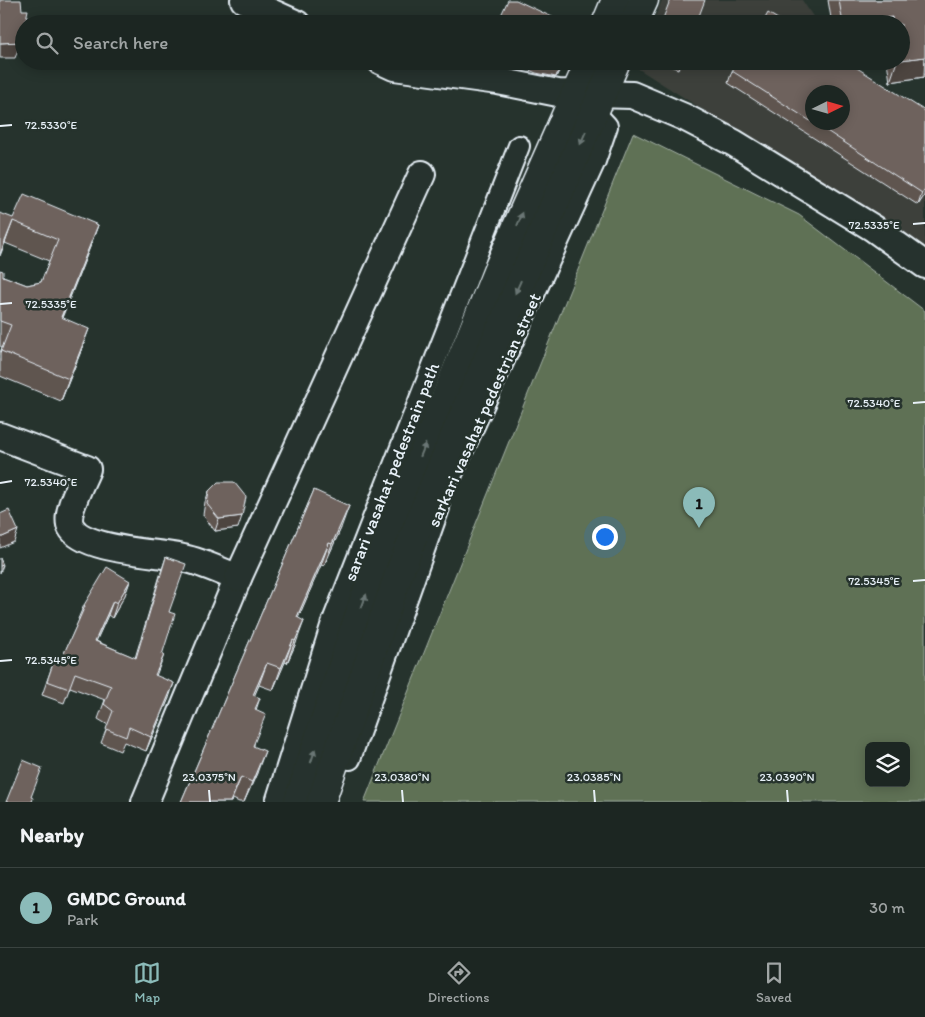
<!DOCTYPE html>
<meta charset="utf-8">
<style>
body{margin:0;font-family:Itim,sans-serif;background:#252e2a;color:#f1f3f6}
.controls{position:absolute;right:15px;bottom:15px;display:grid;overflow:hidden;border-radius:8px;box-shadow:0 2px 12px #0003}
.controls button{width:45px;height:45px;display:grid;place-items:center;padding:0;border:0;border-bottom:1px solid #3a4340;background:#1c2622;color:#f1f3f6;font:25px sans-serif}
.compass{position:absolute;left:805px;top:85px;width:45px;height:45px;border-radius:50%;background:#1c2622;box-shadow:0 2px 12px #0003;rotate:85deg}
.you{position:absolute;left:604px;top:536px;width:18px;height:18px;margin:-12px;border:4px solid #fff;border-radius:50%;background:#1a73e8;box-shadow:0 0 0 8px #1a73e833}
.badge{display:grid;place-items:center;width:32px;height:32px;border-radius:50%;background:#8bbbb9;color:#111;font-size:16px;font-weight:700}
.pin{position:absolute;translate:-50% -41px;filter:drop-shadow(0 1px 2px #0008)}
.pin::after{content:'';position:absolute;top:26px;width:18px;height:15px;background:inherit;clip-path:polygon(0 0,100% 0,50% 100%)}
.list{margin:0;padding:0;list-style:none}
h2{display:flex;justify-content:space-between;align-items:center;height:65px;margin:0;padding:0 20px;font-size:21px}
h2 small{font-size:16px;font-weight:400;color:#a0a5a5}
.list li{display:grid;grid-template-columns:32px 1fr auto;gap:15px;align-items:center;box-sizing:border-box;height:80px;padding:0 20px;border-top:1px solid #3a4340}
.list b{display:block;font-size:19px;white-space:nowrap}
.list p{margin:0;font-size:16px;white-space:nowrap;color:#a0a5a5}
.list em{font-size:16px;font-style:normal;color:#a0a5a5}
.icon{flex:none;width:28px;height:28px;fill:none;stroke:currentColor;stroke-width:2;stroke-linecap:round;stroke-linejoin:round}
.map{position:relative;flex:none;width:925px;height:802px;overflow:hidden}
.search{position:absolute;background:#1c2622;box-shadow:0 2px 12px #0003;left:15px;right:15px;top:15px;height:55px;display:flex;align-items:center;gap:12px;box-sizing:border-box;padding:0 18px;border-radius:28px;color:#a0a5a5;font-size:19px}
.sheet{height:145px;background:#1c2622}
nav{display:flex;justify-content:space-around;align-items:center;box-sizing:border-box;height:70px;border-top:1px solid #3a4340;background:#1c2622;font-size:14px;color:#a0a5a5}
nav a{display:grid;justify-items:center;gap:2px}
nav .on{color:#8bbbb9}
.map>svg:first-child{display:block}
.built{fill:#3c413b;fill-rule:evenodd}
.green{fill:#5f7154;stroke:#a4b1a6;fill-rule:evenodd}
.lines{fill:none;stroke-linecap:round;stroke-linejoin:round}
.pedestrian-casing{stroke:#e8f1f8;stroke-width:24}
.minor-casing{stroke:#e8f1f8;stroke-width:30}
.tertiary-casing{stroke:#e8f1f8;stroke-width:31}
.pedestrian{stroke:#26332d;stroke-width:20}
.minor{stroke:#26332d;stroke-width:26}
.tertiary{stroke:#26332d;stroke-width:28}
.wall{fill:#5f5450;stroke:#e8f1f8}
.shaded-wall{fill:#4d4541;stroke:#e8f1f8}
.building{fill:#6e625d;stroke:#e8f1f8}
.oneway{fill:#6a7674}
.ticks{fill:none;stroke:#e8f1f8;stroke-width:2}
.labels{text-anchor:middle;stroke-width:5;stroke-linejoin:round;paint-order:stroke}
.street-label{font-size:18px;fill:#e8f1f8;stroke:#26332d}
.ticks-label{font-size:12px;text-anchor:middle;fill:#e8f1f8;stroke:#26332d;stroke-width:5;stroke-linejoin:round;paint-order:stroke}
</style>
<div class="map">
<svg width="925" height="802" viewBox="0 0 925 802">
<rect width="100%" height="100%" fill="#26332d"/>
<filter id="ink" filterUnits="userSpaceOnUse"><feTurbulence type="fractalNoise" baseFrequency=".02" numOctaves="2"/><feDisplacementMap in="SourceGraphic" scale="10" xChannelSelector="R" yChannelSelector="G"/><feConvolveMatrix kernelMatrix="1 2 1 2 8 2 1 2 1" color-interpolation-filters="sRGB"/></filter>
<g filter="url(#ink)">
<g class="built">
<path d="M662,0h140l16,24h-166z"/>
<path d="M636,61h208l81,58v132l-291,-185zM812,92h30v30h-30z"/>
</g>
<path class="green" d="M633,133l166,82 126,96v491h-561zM869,746h37v37h-37z"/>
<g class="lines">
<defs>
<g id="pedestrian">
<path d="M452,474l143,-313 12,-35 -13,-14"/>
<path d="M350,759l89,-251"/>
<path id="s1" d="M276,802l55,-176 188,-480"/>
</g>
<g id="minor">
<path d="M244,0l53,24"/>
<path d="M381,61l13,6 104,14 60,12 74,2 52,22 50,26 139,85 52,37"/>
<path d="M0,436l87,33c-5,13 -23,45 -16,58 13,24 87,25 112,31 19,4 37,13 55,20l-93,224"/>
<path d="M238,578l184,-404"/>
</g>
<g id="tertiary">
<path d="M606,24l10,-24"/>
<path d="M633,24l11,-24"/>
<path d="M298,802l67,-206 131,-322 94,-213"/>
<path d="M321,802l78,-229 45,-113 172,-399"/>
</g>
</defs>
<use href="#pedestrian" class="pedestrian-casing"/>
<use href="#minor" class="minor-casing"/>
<use href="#tertiary" class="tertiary-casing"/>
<use href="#pedestrian" class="pedestrian"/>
<use href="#minor" class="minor"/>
<use href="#tertiary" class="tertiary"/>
</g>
<g class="wall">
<path d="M828,0h97l-1,77 -34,5 -3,-21h14v-37h-69z"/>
<path d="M510,61h54l-8,16 -20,-4z"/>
<path d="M658,61h23l-3,8z"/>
<path d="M732,71l193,40v85h-1l-6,9 -190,-122z"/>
<path d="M13,218l85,7 -8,22 -28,71 19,33 -20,50 -61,-25v-23l2,-6 -2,-1v-76l3,6 24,9 14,-3 8,-21 -44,-18z"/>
<path d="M314,490l27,38 -17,38 -3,-1 -23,53 -2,25 -9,20 -2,-1 -12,28 -14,-5 -5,11 6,2 -4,12 -2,36 3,27 -13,29h-5l-6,-3 -2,3h-50z"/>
<path d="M209,491l29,37 -23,3 -12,-16 2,-13z"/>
<path d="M166,557l3,55 -7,43h2l-8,21 13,22 -23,53 -22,-9 -4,9 -19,-8 7,-18 -10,-6 7,-19 -35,-13 -6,16 -22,-8 13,-37 6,2 18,-40 -1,-1 6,-14 46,-24 -5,14 -13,23 -4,-3 -12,26 39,17 26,-86z"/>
</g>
<g class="shaded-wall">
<path d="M892,17l-2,7h-46z"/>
<path d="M21,42l-6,16h-15v-15z"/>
<path d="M925,57l-1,20 -34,5 7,-21h4v-1z"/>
<path d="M562,61h2l-8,16z"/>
<path d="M925,189l-1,7 -6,9 4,-12z"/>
<path d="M13,221l-8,22 -5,13v-2z"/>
<path d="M98,225l-8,22 -37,92 8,-22z"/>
<path d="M89,329l-8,22 -20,50 8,-22z"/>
<path d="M349,506l-8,22 -17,38 8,-22z"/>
<path d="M242,516l-4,12 -23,3 4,-12z"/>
<path d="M18,530l-4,12 -14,6v-10z"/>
<path d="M329,543l-8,22 -32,74 8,-22z"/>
<path d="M3,565l-3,8v-7z"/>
<path d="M130,581l-5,14 -13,23 5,-15z"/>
<path d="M113,601l-5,14 -18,40 5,-14z"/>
<path d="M304,621l-8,22 -9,20 8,-22z"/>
<path d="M293,640l-8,22 -12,28 8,-22z"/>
<path d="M267,663l-8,22 -14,32 8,-22z"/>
<path d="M174,683l-5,15 -23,53 5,-14z"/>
<path d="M265,751l-8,22 -13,29 8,-20z"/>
<path d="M241,777l-10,25h-1z"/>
</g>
<g class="building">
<path d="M0,0h21l1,10h6l-3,14h-1v4l-3,14 -21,1z"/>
<path d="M508,0h8l51,24h-70z"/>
<path d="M670,0h35l-9,24h-35z"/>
<path d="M839,0h86v57l-24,3v-36h-8l-1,-7 -49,7z"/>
<path d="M768,13l18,11h-24z"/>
<path d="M738,61h108l79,50v78l-3,4 -109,-71h29v-30h-30v30l-80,-51z"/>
<path d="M24,194l74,31 -37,92 28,12 -20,50 -68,-28 10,-26 -11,-4v-51l3,1v5l24,9 14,-3 17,-42 -45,-19 -13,33v-41l13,5z"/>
<path d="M218,482h16l12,15 -4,19 -23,3 -12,-15 2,-13z"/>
<path d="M314,490l35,16 -17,38 -3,-1 -32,74 7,4 -9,20 -2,-1 -12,28 -14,-5 -14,32 7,3 -5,11 11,5 -13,32 12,5 -13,31 -11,-5 -11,25h-49z"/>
<path d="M9,510l9,20 -18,8v-24z"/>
<path d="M166,557l20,7 -17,48 6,2 -13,41h2l-9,20 19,8 -23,54 -22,-10 -3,10 -20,-8 7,-18 -9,-7 7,-18 -36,-13 -6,16 -22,-8 8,-23 6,2 24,-54 -1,-1 23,-38 23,14 -13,22 -4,-2 -18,40 41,17z"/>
<path d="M0,558l3,7 -3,1z"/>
<path d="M23,760l19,8 -11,29 2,1 -1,4h-26z"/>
</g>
<defs><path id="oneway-solid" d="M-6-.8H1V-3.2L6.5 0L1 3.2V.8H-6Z" transform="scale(1.25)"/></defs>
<g class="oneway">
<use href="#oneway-solid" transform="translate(583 138) rotate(113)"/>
<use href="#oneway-solid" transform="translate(520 219) rotate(-67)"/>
<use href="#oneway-solid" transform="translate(518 287) rotate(114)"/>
<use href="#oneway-solid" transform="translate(423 450) rotate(-68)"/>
<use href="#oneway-solid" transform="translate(364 601) rotate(-70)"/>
<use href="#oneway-solid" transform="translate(313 756) rotate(-72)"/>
</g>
</g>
<path class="ticks" d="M0,126l12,-1M913,224l12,-1M0,304l12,-1M913,403l12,-1M0,483l12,-2M913,581l12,-1M0,661l12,-1M209,790l1,12M402,790l1,12M594,790l1,12M787,790l1,12"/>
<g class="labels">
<g class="street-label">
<text transform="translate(484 410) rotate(-66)" y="6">sarkari vasahat pedestrian street</text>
<text dy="6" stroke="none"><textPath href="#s1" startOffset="350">sarari vasahat pedestrain path</textPath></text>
</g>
</g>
<g class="ticks-label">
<text x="51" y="129">72.5330°E</text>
<text x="874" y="229">72.5335°E</text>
<text x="51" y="308">72.5335°E</text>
<text x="874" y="407">72.5340°E</text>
<text x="51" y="486">72.5340°E</text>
<text x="874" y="585">72.5345°E</text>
<text x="51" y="664">72.5345°E</text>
<text x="209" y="781">23.0375°N</text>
<text x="402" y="781">23.0380°N</text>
<text x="594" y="781">23.0385°N</text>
<text x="787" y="781">23.0390°N</text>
</g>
</svg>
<div class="controls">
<button><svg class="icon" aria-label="layers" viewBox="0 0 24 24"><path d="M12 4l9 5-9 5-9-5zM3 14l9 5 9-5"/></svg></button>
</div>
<svg class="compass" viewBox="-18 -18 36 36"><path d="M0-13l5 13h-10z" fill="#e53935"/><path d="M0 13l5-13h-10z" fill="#a0a5a5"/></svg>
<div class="you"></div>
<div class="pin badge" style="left:699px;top:528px">1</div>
<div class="search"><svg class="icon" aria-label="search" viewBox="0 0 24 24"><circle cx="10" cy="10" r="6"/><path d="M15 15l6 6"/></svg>Search here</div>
</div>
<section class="sheet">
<h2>Nearby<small></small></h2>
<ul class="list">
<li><span class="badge">1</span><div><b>GMDC Ground</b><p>Park</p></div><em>30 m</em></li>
</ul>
</section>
<nav>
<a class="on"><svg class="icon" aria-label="map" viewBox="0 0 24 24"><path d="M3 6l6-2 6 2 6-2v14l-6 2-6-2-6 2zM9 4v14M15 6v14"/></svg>Map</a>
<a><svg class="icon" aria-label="directions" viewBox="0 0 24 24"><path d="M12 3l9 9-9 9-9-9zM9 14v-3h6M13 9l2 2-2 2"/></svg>Directions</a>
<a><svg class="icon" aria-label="saved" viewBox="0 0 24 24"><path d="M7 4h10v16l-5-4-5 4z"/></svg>Saved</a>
</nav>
